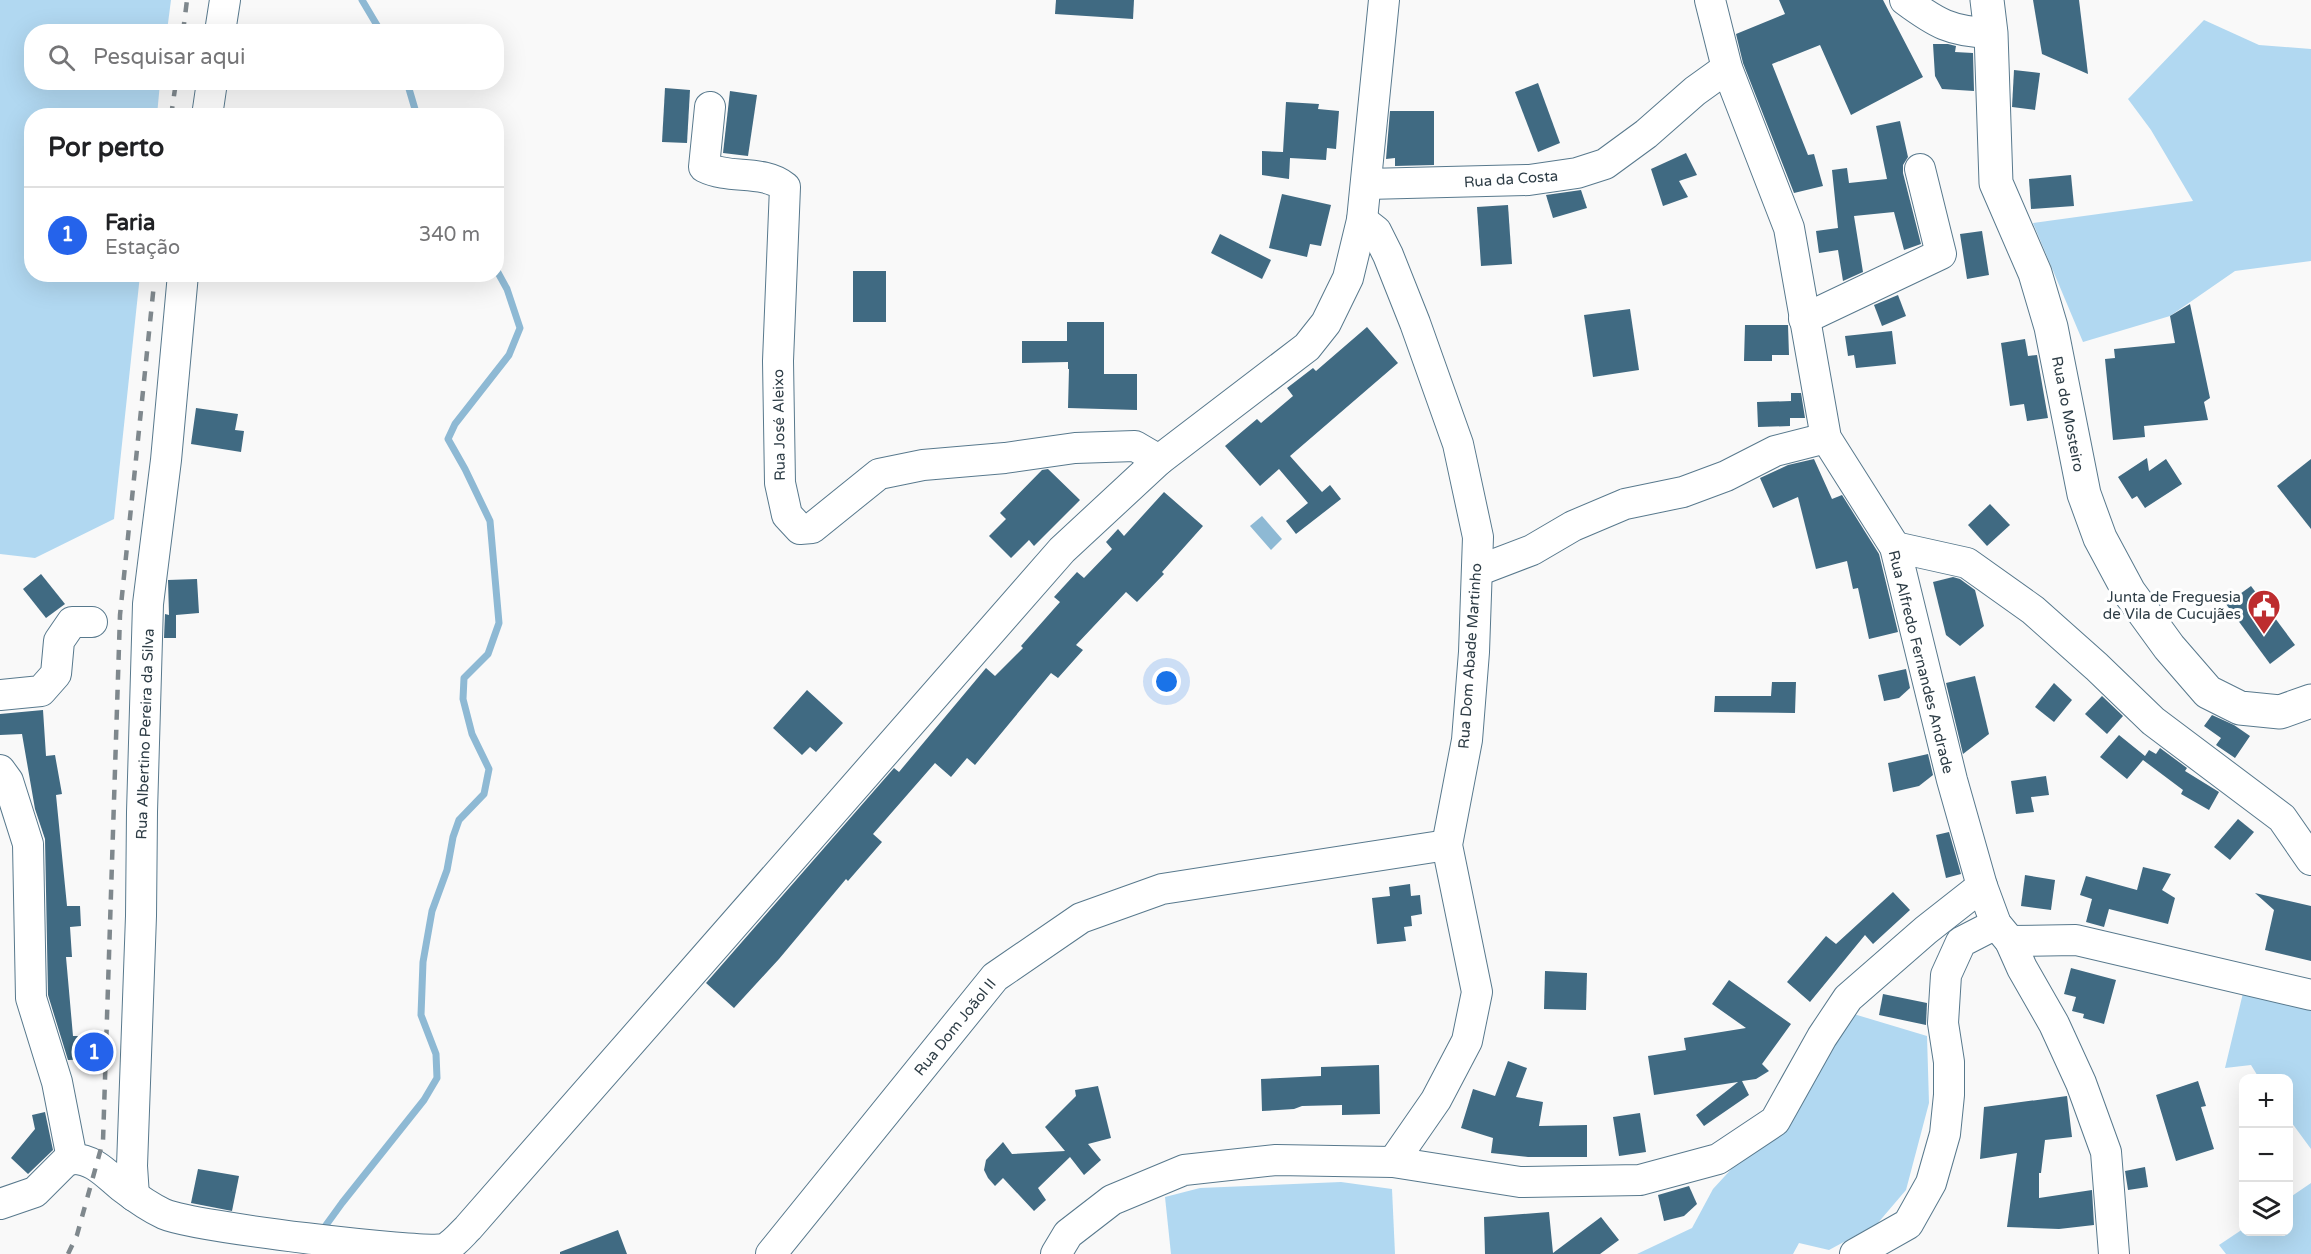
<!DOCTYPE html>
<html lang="pt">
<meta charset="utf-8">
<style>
body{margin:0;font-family:"Varela Round",sans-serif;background:#f2f2f2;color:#202124}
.controls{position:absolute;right:18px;bottom:18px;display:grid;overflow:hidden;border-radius:12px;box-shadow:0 6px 24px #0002}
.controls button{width:54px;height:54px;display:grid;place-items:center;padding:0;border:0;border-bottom:2px solid #e0e0e0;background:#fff;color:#202124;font:30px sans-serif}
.you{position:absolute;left:1167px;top:682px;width:21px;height:21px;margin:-15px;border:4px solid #fff;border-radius:50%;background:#1a73e8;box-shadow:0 0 0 9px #1a73e833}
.badge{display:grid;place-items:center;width:39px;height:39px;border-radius:50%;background:#2563eb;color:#fff;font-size:20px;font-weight:700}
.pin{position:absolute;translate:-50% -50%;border:3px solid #fff;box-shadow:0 2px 6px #0006}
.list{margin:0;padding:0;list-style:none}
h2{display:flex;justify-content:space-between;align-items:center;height:78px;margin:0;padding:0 24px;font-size:26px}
h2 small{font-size:20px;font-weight:400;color:#757577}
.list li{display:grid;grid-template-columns:39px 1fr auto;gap:18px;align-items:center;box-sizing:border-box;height:96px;padding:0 24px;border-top:2px solid #e0e0e0}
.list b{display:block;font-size:22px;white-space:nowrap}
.list p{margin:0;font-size:20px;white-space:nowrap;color:#757577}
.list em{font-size:20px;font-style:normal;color:#757577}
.icon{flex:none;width:33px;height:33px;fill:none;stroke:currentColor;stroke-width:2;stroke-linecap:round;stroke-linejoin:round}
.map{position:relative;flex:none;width:2311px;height:1254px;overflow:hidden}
.search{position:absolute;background:#fff;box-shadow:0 6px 24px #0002;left:24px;top:24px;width:480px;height:66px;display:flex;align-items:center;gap:15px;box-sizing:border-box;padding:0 21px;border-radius:24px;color:#757577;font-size:22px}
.panel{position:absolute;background:#fff;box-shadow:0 6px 24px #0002;left:24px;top:108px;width:480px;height:174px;border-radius:24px}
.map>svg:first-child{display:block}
.green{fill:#b1d8f1}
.water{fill:#8eb9d4}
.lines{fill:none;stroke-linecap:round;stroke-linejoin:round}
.stream{stroke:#8eb9d4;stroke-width:7}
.building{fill:#406a82}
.minor-casing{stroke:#58798d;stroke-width:32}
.major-casing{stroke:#58798d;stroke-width:35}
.minor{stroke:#fff;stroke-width:30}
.major{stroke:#fff;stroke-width:33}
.rail{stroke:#7f888d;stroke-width:4.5;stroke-dasharray:10 10;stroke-linecap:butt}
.labels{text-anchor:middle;stroke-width:6;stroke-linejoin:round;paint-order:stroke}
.street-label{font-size:15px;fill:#2e3d46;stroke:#fff}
.poi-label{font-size:15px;fill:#2e3d46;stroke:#fff;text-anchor:end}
</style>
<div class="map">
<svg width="2311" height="1254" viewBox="0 0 2311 1254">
<rect width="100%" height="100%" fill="#f9f9f9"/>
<g class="green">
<path d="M0,0h171l-4,31 -135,1v50l128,1 -3,32 -125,1v158l108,1 -26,244 -79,39 -35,-4z"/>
<path d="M2204,20l55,25 52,4v212l-76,10 -65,45 -87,26 -50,-119 160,-22 -42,-71 -23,-31z"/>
<path d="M2243,993l68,17v139l-22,-30 -1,-41h-29l-8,-13 -26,3z"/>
<path d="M1847,1012l80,24 2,67 -23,87 -29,34 -48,26 -30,-7 -6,11h-156l55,-26 21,-39 23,-25z"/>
<path d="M1341,1182l51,7 3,65h-224l-6,-57 35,-9z"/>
<path d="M2311,1183v71h-85l-7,-9 24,-16 1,3h44l1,-34z"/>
</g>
<path class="water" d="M1262,516l20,23 -11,11 -21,-24z"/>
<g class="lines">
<g class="stream">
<path d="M362,0l19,32"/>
<path d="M407,82l10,34"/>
<path d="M321,1232l21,-29 82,-103 13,-22 -1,-24 -15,-39 2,-53 9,-51 15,-41 6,-33 6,-17 25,-26 5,-25 -17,-35 -9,-35 1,-21 24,-24 11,-31 -9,-102 -25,-52 -17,-30 7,-15 54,-69 11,-27 -13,-39 -11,-20"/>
</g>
</g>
<g class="building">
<path d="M1056,0h78l-1,19 -78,-5z"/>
<path d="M1779,0h104l40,77 -72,38 -31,-70 -48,19 36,91 6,-1 9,32 -29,7 -51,-130 -7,-29 49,-20z"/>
<path d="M2033,0h46l9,74 -46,-20z"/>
<path d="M1933,44h15l8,2 -1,6 18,1 1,38 -32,-2 -7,-13z"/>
<path d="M2014,70l26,3 -5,37 -23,-3z"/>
<path d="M1538,83l22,60 -22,9 -23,-60z"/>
<path d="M665,88l25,2 -3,53 -25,-1z"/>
<path d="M730,91l27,4 -9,61 -25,-3z"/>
<path d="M1286,102l33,2 -1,5 21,2 -3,38 -9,-1 -1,12 -36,-2 -1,21 -27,-4v-24l21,1z"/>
<path d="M1390,111h44v54l-39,1v-8l-9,1z"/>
<path d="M1900,121l8,36 -5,8v8l18,71 -17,6 -10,-38 -40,4 9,56 -20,9 -5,-31 -19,3 -3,-22 22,-3 -6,-58 15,-2 2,15 38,-4 -11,-53z"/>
<path d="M1686,153l11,22 -18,6 9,16 -25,9 -12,-37z"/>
<path d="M2071,175l3,31 -43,3 -2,-30z"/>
<path d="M1581,190l6,18 -34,10 -7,-23z"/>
<path d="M1282,194l49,11 -10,41 -11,-2 -3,13 -38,-9z"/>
<path d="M1508,205l4,59 -31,2 -4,-59z"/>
<path d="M1982,231l7,44 -22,4 -7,-45z"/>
<path d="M1220,234l51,26 -9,19 -51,-26z"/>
<rect x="853" y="271" width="33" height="51"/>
<path d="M1898,295l8,21 -24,10 -8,-21z"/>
<path d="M2190,304l20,94 -6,4 4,18 -64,6 1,11 -32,3 -8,-81 10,-1 -1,-9 61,-6 -5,-27z"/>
<path d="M1630,309l9,61 -46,7 -9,-62z"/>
<path d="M1067,322h37v52h33v36l-69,-2 1,-39h-1v-7l-46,1v-22h45z"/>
<path d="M1745,325h43l1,30h-17v6h-28z"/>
<path d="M1367,327l31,36 -108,93 32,36 8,-7 11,14 -45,35 -10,-13 22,-18 -29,-34 -19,17 -35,-40 32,-27 4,4 32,-27 -6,-8 26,-20 3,3z"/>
<path d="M1892,331l4,33 -40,4 -2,-13 -6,1 -3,-20z"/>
<path d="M2025,339l3,17 9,-1 11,63 -21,3 -3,-17 -14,2 -9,-63z"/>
<path d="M1791,393h10l4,25h-15v8l-32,1 -1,-25 34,-1z"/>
<path d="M196,408l42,6 -3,16 9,1 -3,21 -50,-8z"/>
<path d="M2147,458l2,13 17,-12 16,25 -37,24 -8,-12 -5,3 -14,-22z"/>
<path d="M1814,459l18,40 10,-4 37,59 19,78 -29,7 -11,-51 -5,1 -6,-28 -31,8 -18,-72 -25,11 -13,-30 28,-13z"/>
<path d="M2311,459v70l-34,-43z"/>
<path d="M1048,469l32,31 -46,46 -5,-6 -18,18 -22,-22 17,-17 -6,-6 42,-43z"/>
<path d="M1164,492l39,34 -41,46 2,2 -27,28 -11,-10 -50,53 7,5 -25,28 -7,-5 -76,92 -8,-7 -16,19 -16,-14 -62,71 9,8 -34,39 -2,-2 -67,80 -45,49 -28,-25 188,-215 5,4 87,-104 9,8 28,-28 -2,-2 39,-44 -6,-5 23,-25 7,6 28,-29 -6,-7 12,-13 6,7z"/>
<path d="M1990,504l20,21 -23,21 -19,-21z"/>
<path d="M41,574l24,30 -19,14 -23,-29z"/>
<path d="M1953,577l7,2 15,11 9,36 -24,20 -14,-11 -13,-53z"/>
<path d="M197,579l2,34 -23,2v23h-12l1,-24 4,1 -1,-35z"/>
<path d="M2251,586l44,59 -25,19 -44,-60z"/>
<path d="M1906,669l4,19 -11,10 -15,3 -6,-26z"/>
<path d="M1975,676l14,58 -26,20 -17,-71z"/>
<path d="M1772,682h24l-1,31 -81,-1 1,-16h56z"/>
<path d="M2054,683l18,17 -18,22 -19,-15z"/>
<path d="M807,690l36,33 -27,29 -6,-5 -8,8 -29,-27z"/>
<path d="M2102,696l21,20 -16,18 -22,-20z"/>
<path d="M43,710l3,46 9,-1 7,39 -6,1 11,111h13l1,20 -11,1 2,30h-6l7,79h26l-1,23 -30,1 -20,-65 -3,-156 -10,-30 -13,-75 -22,1v-21z"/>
<path d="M2212,715l22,10 16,11 -15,22 -19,-13 5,-7 -17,-12z"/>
<path d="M2119,735l26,21 4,-6 7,4 4,-6 27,20 -2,3 34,21 -10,18 -28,-16 2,-4 -40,-30 -16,19 -27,-22z"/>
<path d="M1928,754l5,21 -14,11 -26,6 -5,-29z"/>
<path d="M2046,776l3,19 -18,2 3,15 -18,2 -5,-33z"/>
<path d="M2238,819l16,13 -24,28 -16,-13z"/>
<path d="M1949,832l12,42 -15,4 -10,-43z"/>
<path d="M2143,867l28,7 -9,16 13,8 -7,26 -59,-15 -5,18 -18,-5 6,-23 -12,-4 6,-19 51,14z"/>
<path d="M2025,875l30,5 -4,30 -30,-4z"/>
<path d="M1410,884l1,12 9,-1 2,19 -11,2 1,10 -8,1 2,14 -29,3 -5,-46 18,-2 -1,-9z"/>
<path d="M1893,892l17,18 -37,34 -8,-9 -55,67 -23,-20 39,-46 10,8z"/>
<path d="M2255,893l56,13v55l-46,-11 9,-40z"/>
<path d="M2071,968l45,12 -12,44 -21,-6 1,-4 -12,-3 4,-14 -12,-3z"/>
<path d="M1545,971l42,2 -1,37 -42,-1z"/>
<path d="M1729,980l62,44 -29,40 7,7 -13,8 -14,2 7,14 -45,31 -8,-11 42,-33 -84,13 -6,-39 38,-6 -2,-12 62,-10 -34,-24z"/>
<path d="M1883,994l44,9 -1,22 -47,-10z"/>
<path d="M1508,1061l19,7 -11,29 27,5 -4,24 48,-1v32h-59l-37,-4 2,-15 -32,-10 12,-39 22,7z"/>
<path d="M1379,1065l1,49 -38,1v-10l-40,1 -8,3 -32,2 -1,-32 60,-3v-9z"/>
<path d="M2198,1081l8,25 -5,1 13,42 -38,12 -20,-66z"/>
<path d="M1098,1086l13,52 -23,6 13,16 -17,15 -14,-18 -32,31 8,12 -12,11 -31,-33 -8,8 -7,-8 -4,-8 2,-10 17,-18 9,12 53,-3 -20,-24 31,-31 -1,-6z"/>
<path d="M2067,1096l5,41 -27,3 -4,33h-2v25l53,-8 2,35 -35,4 -52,-2 10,-74 -37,6 4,-52z"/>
<path d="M45,1112l8,38 -25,24 -17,-16 24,-29 -3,-14z"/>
<path d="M1640,1113l6,39 -27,4 -6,-39z"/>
<path d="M2145,1167l3,20 -20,3 -3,-19z"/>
<path d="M198,1169l41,7 -7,35 -41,-8z"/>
<path d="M1689,1186l8,18 -13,12 -20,5 -6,-26z"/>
<path d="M1549,1212l4,41 48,-36 18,23 -19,14h-115l-1,-37z"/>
<path d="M618,1230l9,24h-67v-2z"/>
</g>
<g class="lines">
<defs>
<g id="minor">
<path d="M1710,0l17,68 62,160 37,210 69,109 57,233 30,106 14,38 14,17 12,27 32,56 27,59 25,69 8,102"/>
<path d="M1905,0c31,23 46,32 86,33"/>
<path d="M220,32l5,-32"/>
<path d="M710,107l-6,60c26,13 59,2 81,20l-7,174 2,122 7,32 13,14 12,-1 67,-54 44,-9 82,-7 70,-10 60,-2 24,14"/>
<path d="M207,116l5,-34"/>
<path d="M1367,184l162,-4 48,-7 28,-9 41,-30 49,-43 32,-23"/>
<path d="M1362,220l14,11 12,24 27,68 43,121 20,93 -4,115 -7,88 -20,105 30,147 -10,49 -31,59 -43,62"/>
<path d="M1804,319l137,-65 -21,-85"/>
<path d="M1895,547l72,16 66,47 64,57 56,54 129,97 29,42"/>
<path d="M1477,571l55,-21 41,-24 52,-22 58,-12 43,-16 49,-25 51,-13"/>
<path d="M0,695l41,-4 15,-17 3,-33 13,-19h20"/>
<path d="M0,770l8,11 20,63 3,154 26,84 15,77"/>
<path d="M2010,941l66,-1 235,55"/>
<path d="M72,1159c21,-1 35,16 50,28 13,10 27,20 42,27 30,13 257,40 280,35 9,-4 17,-14 24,-21l594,-678 97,-90 148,-113 19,-24 22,-45 14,-58 22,-220"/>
<path d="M134,1196l-2,-30 9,-250 1,-104 6,-208 18,-144 17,-186"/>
<path d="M0,1204l35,-12 30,-30 7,-3"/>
<path d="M771,1254l224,-277 86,-59 81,-29 285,-44"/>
<path d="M1056,1254l12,-20 44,-34 72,-30 92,-10 117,2 127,20 120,-2 78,-21 57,-38 47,-84 26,-39 78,-68 56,-44"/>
<path d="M1855,1254l53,-30 23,-41 14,-49 4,-39v-33l-6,-39 3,-48 15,-33 35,-18"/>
</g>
<path id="major" d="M1987,0l4,33 5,150 39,90 16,54 33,167 16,44 29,54 40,55 39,45 32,16 40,4 31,-11"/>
</defs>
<use href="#minor" class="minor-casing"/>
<use href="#major" class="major-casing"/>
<use href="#minor" class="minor"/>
<use href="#major" class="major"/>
<g class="rail">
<path d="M183,32l4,-32"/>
<path d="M171,116l5,-34"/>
<path d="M68,1254l9,-19 26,-94 17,-526 35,-341"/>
</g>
</g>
<defs>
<symbol id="civic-pin" viewBox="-11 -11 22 30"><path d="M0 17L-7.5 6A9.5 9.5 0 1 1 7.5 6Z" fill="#bd2d2f" stroke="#fff"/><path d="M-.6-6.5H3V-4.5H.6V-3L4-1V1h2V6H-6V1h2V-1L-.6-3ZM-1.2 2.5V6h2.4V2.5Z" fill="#fff"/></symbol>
</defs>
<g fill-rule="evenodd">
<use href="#civic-pin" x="2245" y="587" width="38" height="52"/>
</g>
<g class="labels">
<g class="street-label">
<text transform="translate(1511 179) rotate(-4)" y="5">Rua da Costa</text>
<text transform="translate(2068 414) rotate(79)" y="5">Rua do Mosteiro</text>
<text transform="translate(779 425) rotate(-91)" y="5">Rua José Aleixo</text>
<text transform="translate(1470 656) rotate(-86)" y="5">Rua Dom Abade Martinho</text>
<text transform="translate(1921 662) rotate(76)" y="5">Rua Alfredo Fernandes Andrade</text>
<text transform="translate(145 734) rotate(-88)" y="5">Rua Albertino Pereira da Silva</text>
<text transform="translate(955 1027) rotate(-51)" y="5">Rua Dom Joãol II</text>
</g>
<g class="poi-label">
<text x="2241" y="602">Junta de Freguesia<tspan x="2241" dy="17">de Vila de Cucujães</tspan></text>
</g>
</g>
</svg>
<div class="controls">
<button>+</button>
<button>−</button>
<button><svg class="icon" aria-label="layers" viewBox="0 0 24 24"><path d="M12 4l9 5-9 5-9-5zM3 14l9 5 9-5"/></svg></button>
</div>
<div class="you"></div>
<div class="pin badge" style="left:94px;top:1052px">1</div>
<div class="search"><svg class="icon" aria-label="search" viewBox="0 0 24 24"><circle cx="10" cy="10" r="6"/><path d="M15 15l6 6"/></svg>Pesquisar aqui</div>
<section class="panel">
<h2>Por perto<small></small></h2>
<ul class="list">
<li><span class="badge">1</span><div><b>Faria</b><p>Estação</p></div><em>340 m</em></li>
</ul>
</section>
</div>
